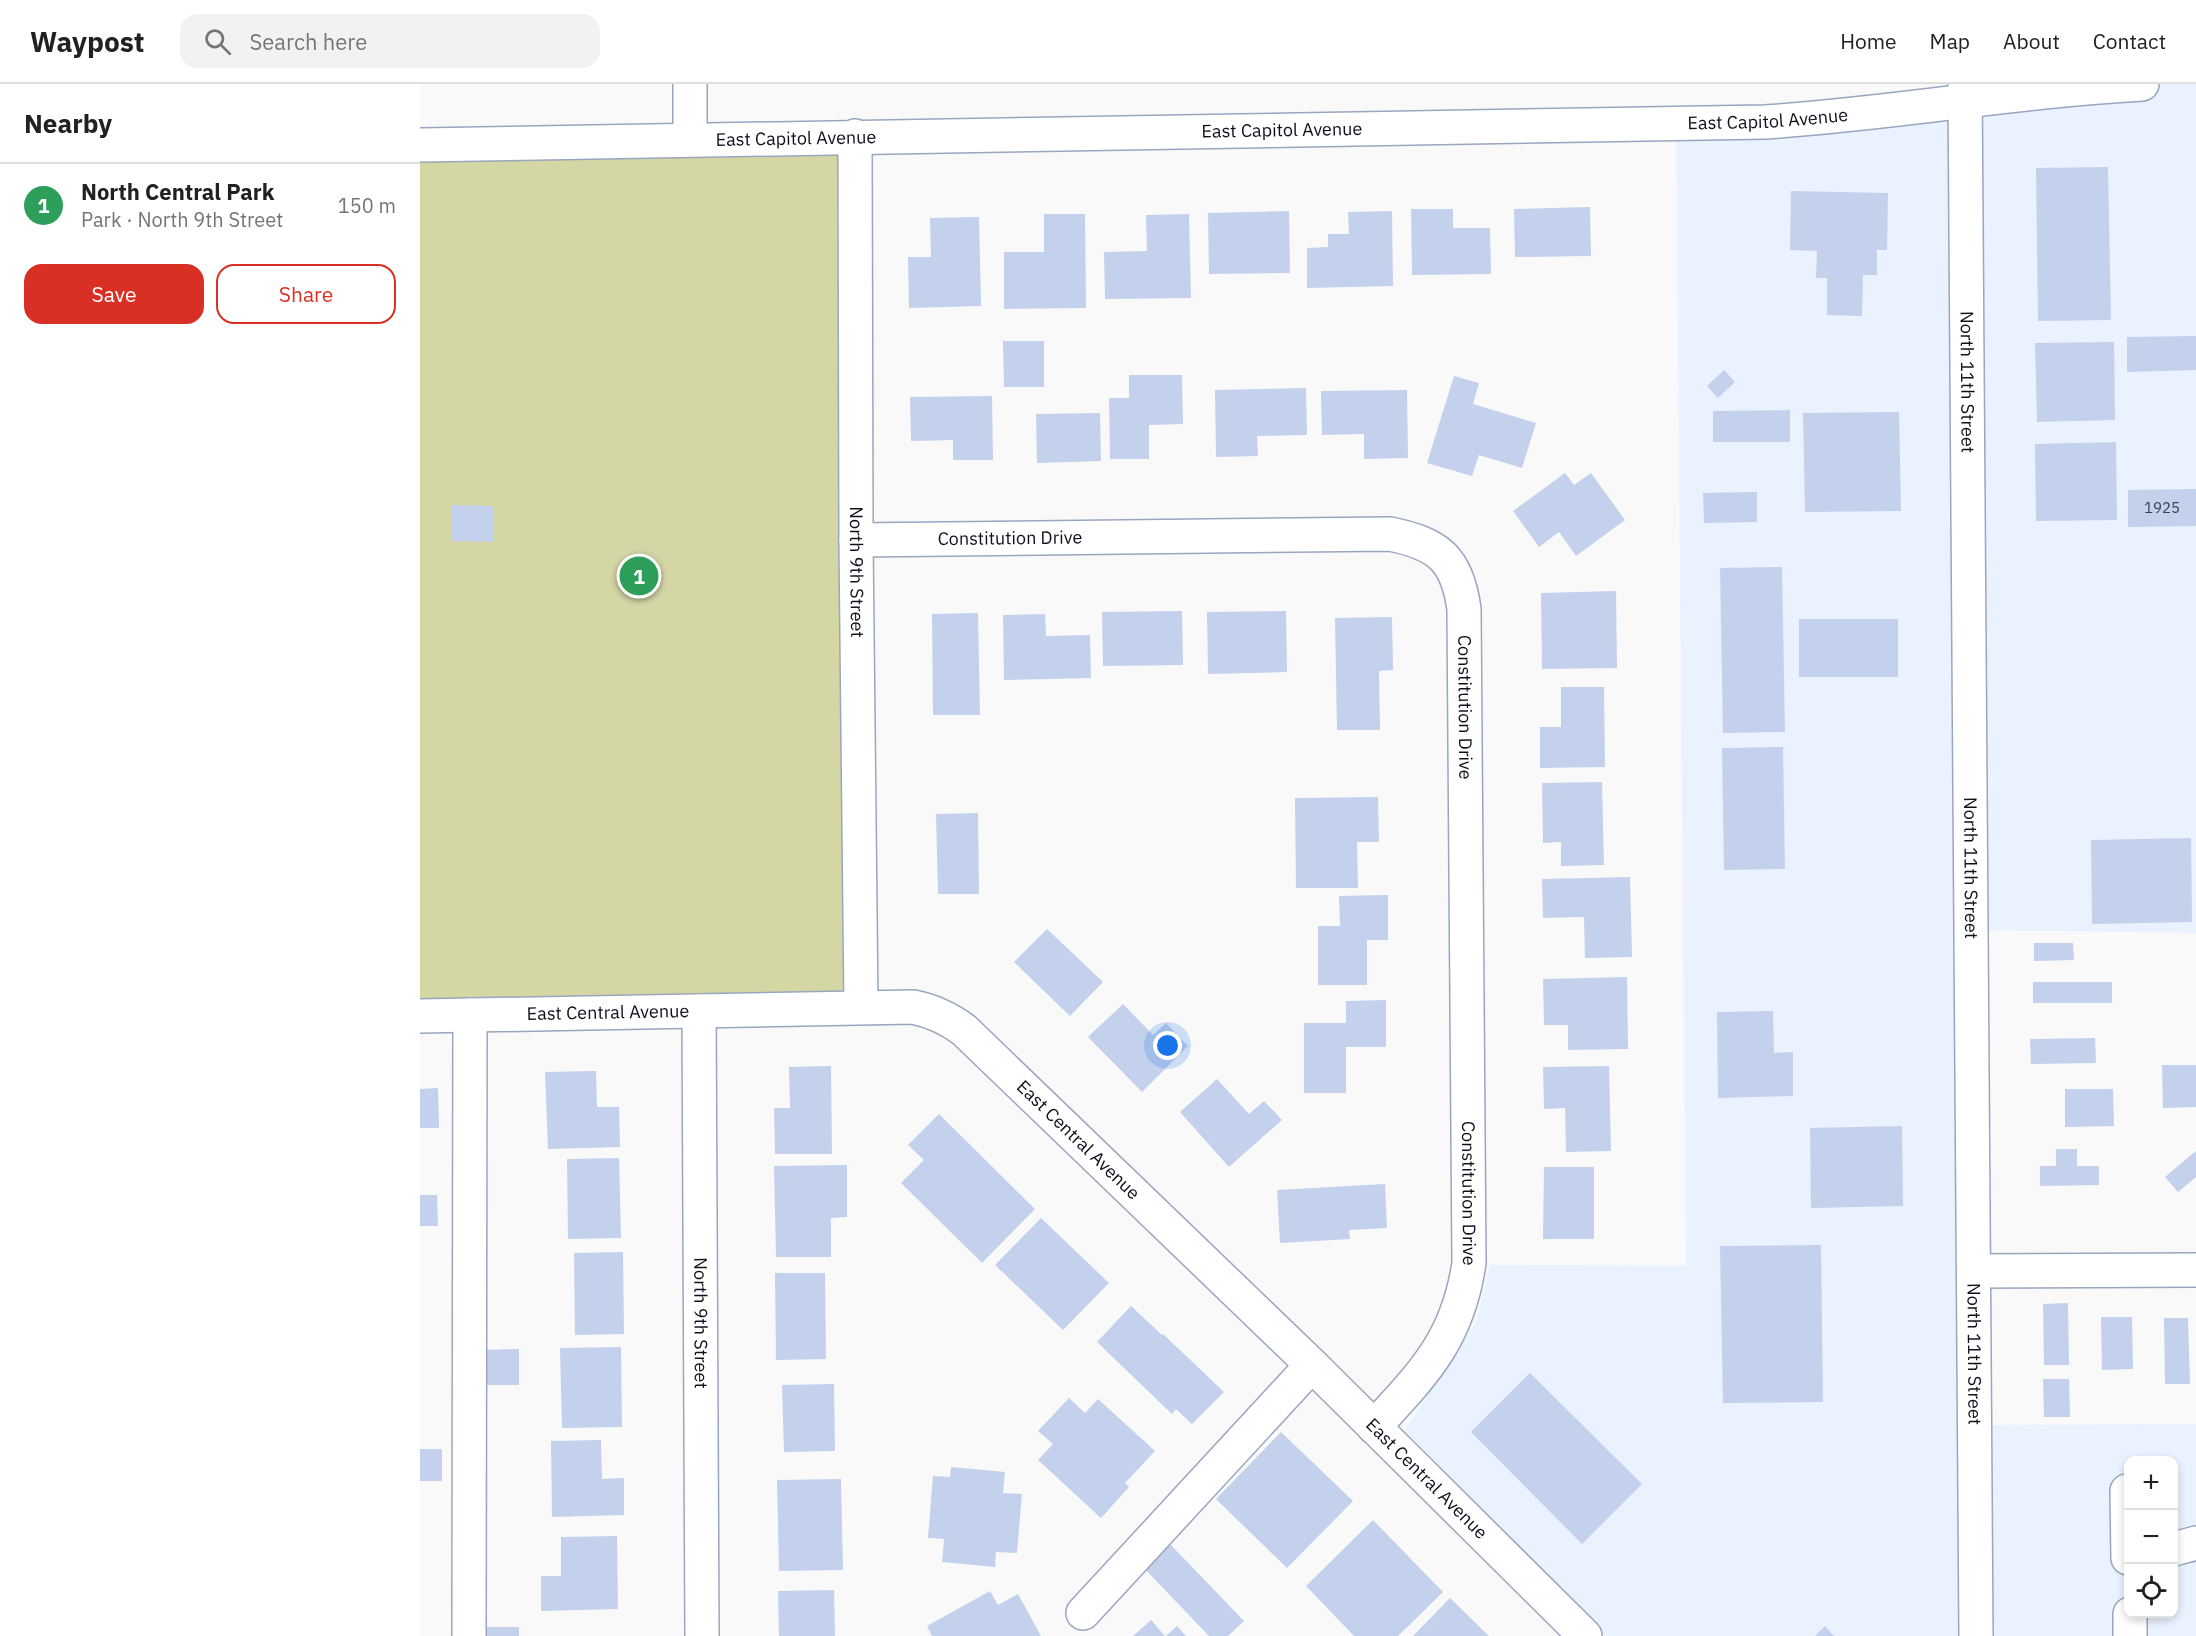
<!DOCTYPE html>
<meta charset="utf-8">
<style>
body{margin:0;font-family:"IBM Plex Sans",sans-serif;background:#f2f2f2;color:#202124}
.controls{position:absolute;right:18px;bottom:18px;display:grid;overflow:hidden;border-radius:12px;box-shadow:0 3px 9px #0003}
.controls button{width:54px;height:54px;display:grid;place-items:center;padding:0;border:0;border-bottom:2px solid #e0e0e0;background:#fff;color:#202124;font:30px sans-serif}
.you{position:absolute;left:748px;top:962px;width:21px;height:21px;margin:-15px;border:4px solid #fff;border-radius:50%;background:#1a73e8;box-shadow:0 0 0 9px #1a73e833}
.badge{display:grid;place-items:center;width:39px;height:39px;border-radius:50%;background:#d93025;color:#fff;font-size:20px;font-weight:700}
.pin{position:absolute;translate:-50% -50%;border:3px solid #fff;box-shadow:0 2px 6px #0006}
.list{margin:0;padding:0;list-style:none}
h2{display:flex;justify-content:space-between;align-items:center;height:78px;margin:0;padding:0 24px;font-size:26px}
h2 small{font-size:20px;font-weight:400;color:#757577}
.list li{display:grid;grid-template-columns:39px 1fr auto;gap:18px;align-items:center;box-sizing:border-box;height:84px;padding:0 24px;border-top:2px solid #e0e0e0}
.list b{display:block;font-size:22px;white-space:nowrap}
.list p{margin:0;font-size:20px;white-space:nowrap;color:#757577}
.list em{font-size:20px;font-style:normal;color:#757577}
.actions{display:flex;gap:12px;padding:18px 24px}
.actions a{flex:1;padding:14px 0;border:2px solid #d93025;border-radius:18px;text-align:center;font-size:21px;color:#d93025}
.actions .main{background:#d93025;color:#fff}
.icon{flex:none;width:33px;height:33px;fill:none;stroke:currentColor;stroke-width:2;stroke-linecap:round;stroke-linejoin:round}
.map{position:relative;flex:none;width:1776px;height:1552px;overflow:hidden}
header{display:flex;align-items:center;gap:36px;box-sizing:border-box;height:84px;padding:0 30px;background:#fff;border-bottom:2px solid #e0e0e0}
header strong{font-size:28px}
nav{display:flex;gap:33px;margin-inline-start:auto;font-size:21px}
.search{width:420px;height:54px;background:#f2f2f2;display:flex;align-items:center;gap:15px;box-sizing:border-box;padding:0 21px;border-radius:18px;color:#757577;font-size:22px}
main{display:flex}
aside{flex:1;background:#fff}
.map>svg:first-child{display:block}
.built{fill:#eaf1ff;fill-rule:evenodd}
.green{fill:#d4d7a4}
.building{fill:#c3d1ed}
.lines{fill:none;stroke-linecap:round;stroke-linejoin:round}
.minor-casing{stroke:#99a6c0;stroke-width:36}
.minor{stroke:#fff;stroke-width:33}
.labels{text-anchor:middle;stroke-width:4.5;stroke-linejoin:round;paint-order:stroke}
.number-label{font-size:15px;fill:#3a4150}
.street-label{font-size:18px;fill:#0d111b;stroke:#fff}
</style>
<header>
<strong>Waypost</strong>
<div class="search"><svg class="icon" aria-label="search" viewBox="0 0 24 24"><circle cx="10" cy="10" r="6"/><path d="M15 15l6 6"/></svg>Search here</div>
<nav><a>Home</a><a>Map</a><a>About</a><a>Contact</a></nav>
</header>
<main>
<aside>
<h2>Nearby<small></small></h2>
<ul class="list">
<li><span class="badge" style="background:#2e9e5b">1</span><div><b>North Central Park</b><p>Park · North 9th Street</p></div><em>150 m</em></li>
</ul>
<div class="actions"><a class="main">Save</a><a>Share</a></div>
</aside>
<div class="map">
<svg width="1776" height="1552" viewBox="0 0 1776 1552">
<rect width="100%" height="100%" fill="#f9f9f9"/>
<path class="built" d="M1536,0h240v849l-209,-3 2,495 207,-1v212h-591l-200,-206 44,-70 27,-37 14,-58 196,1 -10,-1158 128,-3zM1708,1376h46v154h-46z"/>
<path class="green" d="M435,52l6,871 -441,8v-870z"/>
<g class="building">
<path d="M1688,83l3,153 -73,1 -2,-153z"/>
<path d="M1371,107l97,2 -1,57h-10v25h-14l-1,41 -35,-1v-37h-11l1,-27 -27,-1z"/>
<path d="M1170,123l1,49 -76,1 -1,-48z"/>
<path d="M991,125h42v19h37l1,46 -79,1z"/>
<path d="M869,127l1,62 -81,1 -1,-61z"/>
<path d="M972,127l1,75 -86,2v-40l21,-1v-13h21l-1,-22z"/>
<path d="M624,130h41l1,94 -82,1v-57h40z"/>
<path d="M769,130l2,84 -86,1 -1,-47 43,-1 -1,-36z"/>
<path d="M559,133l2,89 -72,2 -1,-51h23l-1,-39z"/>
<path d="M1776,252v34l-69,2v-35z"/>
<path d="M583,257h41v46h-40z"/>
<path d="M1694,258l1,78 -78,2 -2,-79z"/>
<path d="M1304,286l11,12 -17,16 -11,-12z"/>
<path d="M709,291h53l1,49 -34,1v34h-39l-1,-61h20z"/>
<path d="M1034,292l25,7 -6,21 63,19 -14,45 -43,-13 -7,21 -45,-13z"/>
<path d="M886,304l1,47 -50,1 1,20 -42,1 -1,-67z"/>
<path d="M987,306l1,68 -44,1v-25l-42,1 -1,-44z"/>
<path d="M572,312l1,64h-40v-20l-42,1 -1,-44z"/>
<path d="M1370,326v32h-77v-31z"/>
<path d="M1479,328l2,99 -96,1 -2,-99z"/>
<path d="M680,329l1,48 -64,2 -1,-49z"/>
<path d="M1696,358l1,78 -81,1 -1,-77z"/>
<path d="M1145,389l9,12 17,-12 34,47 -49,36 -17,-24 -20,15 -26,-36z"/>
<path d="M1776,405v37l-68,1v-37z"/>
<path d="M1337,408v30l-53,1 -1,-30z"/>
<path d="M32,421l42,1 -1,36 -42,-1z"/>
<path d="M1362,483l3,165 -62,1 -3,-165z"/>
<path d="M1196,507l1,77 -75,1 -1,-76z"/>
<path d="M762,527l1,54 -80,1 -1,-54z"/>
<path d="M866,527l1,61 -79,2 -1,-62z"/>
<path d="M558,529l2,102h-47l-1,-101z"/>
<path d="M625,530l1,22 44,-1 1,43 -87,2 -1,-65z"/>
<path d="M972,533l1,53 -14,1 1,59h-43l-2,-112z"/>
<rect x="1379" y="535" width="99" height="58"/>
<path d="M1141,603h43l1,80 -65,1v-41h21z"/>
<path d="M1363,663l2,122 -61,1 -2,-122z"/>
<path d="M1182,698l2,83 -43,1v-24l-18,1 -1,-60z"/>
<path d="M958,713l1,45h-22l1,46h-62l-1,-90z"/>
<path d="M558,729l1,81h-41l-2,-80z"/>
<path d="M1771,754l1,84 -100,2 -1,-84z"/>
<path d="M1210,793l2,80 -47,1 -1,-41 -41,1 -1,-39z"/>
<path d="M968,811v45h-21v45h-49v-59h22l-1,-30z"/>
<path d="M627,845l56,53 -33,34 -56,-54z"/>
<path d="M1614,859h39l1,17 -40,1z"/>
<path d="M1207,893l1,72 -60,1v-25h-24l-1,-46z"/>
<rect x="1613" y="898" width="79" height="21"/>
<path d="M966,916v47h-40v46h-42v-70h42v-22z"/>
<path d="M703,920l30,31 13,-12 22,23 -46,46 -54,-55z"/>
<path d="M1353,927l1,42 19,-1v44l-75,2 -1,-86z"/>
<path d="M1675,954l1,25 -65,1 -1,-25z"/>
<path d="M1742,981h34v42l-33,1z"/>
<path d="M411,982l1,88h-57l-1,-46h16l-1,-41z"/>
<path d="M1189,982l2,85 -45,1 -1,-44 -21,1 -1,-42z"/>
<path d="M176,987l1,36h22l1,40 -72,2 -3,-77z"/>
<path d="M797,995l32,35 15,-13 18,19 -53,47 -49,-55z"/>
<path d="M18,1004l1,40h-19v-39z"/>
<path d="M1645,1005h48l1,37 -49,1z"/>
<path d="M519,1030l96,95 -53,54 -81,-80 23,-23 -16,-15z"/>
<path d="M1482,1042l1,80 -92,2 -1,-80z"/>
<path d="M1636,1065h21v17h22v19l-59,1v-20h16z"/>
<path d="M1776,1067v26l-18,15 -13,-15z"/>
<path d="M199,1074l2,80 -53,1 -1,-80z"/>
<path d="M427,1081v52l-16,1v39h-55l-2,-91z"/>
<path d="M1124,1083h50v72h-51z"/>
<path d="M965,1100l2,44 -38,2 1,9 -70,4 -3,-53z"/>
<path d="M0,1111h17l1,31h-18z"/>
<path d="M621,1134l68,65 -46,47 -68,-65z"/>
<path d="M1401,1161l2,157 -100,1 -3,-157z"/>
<path d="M203,1168l1,82 -49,1 -1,-82z"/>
<path d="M355,1189h50l1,86 -50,1z"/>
<path d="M1648,1219l1,62h-25l-1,-61z"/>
<path d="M711,1222l31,29 1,-1 61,58 -32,32 -16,-15 -4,5 -75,-72z"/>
<path d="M1681,1233h31l1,52 -31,1z"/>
<path d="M1744,1234h24l2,66h-25z"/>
<path d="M201,1263l1,80 -60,1 -2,-80z"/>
<path d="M99,1265v36h-41v-35z"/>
<path d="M1110,1289l112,111 -60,60 -111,-112z"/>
<path d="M1623,1295h26l1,38h-26z"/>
<path d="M414,1300l1,67 -51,1 -2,-67z"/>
<path d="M649,1314l16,15 13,-14 57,52 -30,32 4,4 -28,31 -63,-58 15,-16 -15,-13z"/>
<path d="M861,1348l72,69 -66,67 -71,-69z"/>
<path d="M181,1356l1,39 22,-1v37l-72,2 -1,-76z"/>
<rect x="0" y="1365" width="22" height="32"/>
<path d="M531,1383l54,5 -2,21 19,1 -5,59 -21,-1 -1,15 -53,-5 2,-23 -16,-1 5,-62 17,1z"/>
<path d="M421,1395l2,91 -64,1 -2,-91z"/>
<path d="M953,1436l70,72 -45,44h-44l-48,-50z"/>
<path d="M197,1452l1,73 -77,2v-35h20v-39z"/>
<path d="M748,1458l76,79 -16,15h-19l-66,-69z"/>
<path d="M414,1506l1,46h-56l-1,-45z"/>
<path d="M570,1507l8,14 20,-11 23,42h-109l-5,-10z"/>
<path d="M1030,1514l39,38h-76z"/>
<path d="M731,1536l14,16h-32z"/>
<path d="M757,1542l9,10h-20z"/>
<path d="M1405,1542l9,10h-19z"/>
<rect x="57" y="1543" width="42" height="9"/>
</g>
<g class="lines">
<defs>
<g id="minor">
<path d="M270,0v55"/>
<path id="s1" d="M1545,0l11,1552"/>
<path id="s2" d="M435,52l1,404 5,467"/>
<path id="s3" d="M0,61l1345,-23c126,-8 250,-31 377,-38"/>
<path id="s4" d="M436,456l534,-6c48,10 67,24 74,75l5,654c-11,76 -45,110 -95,164"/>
<path id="s5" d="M279,927l3,625"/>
<path id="s6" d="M0,932l493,-9c20,4 35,11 51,23l348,335 273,271"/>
<path d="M1554,1187l222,-1"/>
<path d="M1707,1407l1,67"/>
<path d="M1754,1465l22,-6"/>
<path d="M663,1529l229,-248"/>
<path d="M1710,1530v22"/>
<path d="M49,1552l1,-621"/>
</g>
</defs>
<use href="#minor" class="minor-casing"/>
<use href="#minor" class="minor"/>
</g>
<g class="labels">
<g class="number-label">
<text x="1742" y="429">1925</text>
</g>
<g class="street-label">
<text dy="6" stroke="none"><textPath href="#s3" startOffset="1348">East Capitol Avenue</textPath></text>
<text dy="6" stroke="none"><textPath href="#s3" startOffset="862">East Capitol Avenue</textPath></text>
<text dy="6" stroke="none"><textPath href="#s3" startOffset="376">East Capitol Avenue</textPath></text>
<text dy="6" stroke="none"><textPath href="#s1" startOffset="298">North 11th Street</textPath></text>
<text dy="6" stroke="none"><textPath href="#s4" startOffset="154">Constitution Drive</textPath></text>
<text dy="6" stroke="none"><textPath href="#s2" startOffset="436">North 9th Street</textPath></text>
<text dy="6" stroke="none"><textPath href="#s4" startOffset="748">Constitution Drive</textPath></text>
<text dy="6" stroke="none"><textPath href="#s1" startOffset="784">North 11th Street</textPath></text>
<text dy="6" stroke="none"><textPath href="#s6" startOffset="188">East Central Avenue</textPath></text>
<text dy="6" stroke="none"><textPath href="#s6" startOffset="708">East Central Avenue</textPath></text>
<text dy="6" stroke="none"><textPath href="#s4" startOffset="1234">Constitution Drive</textPath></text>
<text dy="6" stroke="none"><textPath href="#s5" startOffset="312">North 9th Street</textPath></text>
<text dy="6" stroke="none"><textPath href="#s1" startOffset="1270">North 11th Street</textPath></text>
<text dy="6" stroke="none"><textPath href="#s6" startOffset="1194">East Central Avenue</textPath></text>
</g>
</g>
</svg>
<div class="controls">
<button>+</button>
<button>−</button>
<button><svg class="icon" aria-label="locate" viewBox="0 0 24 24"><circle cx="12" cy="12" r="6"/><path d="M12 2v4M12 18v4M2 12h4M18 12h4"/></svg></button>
</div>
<div class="you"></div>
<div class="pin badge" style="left:219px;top:492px;background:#2e9e5b">1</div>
</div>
</main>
